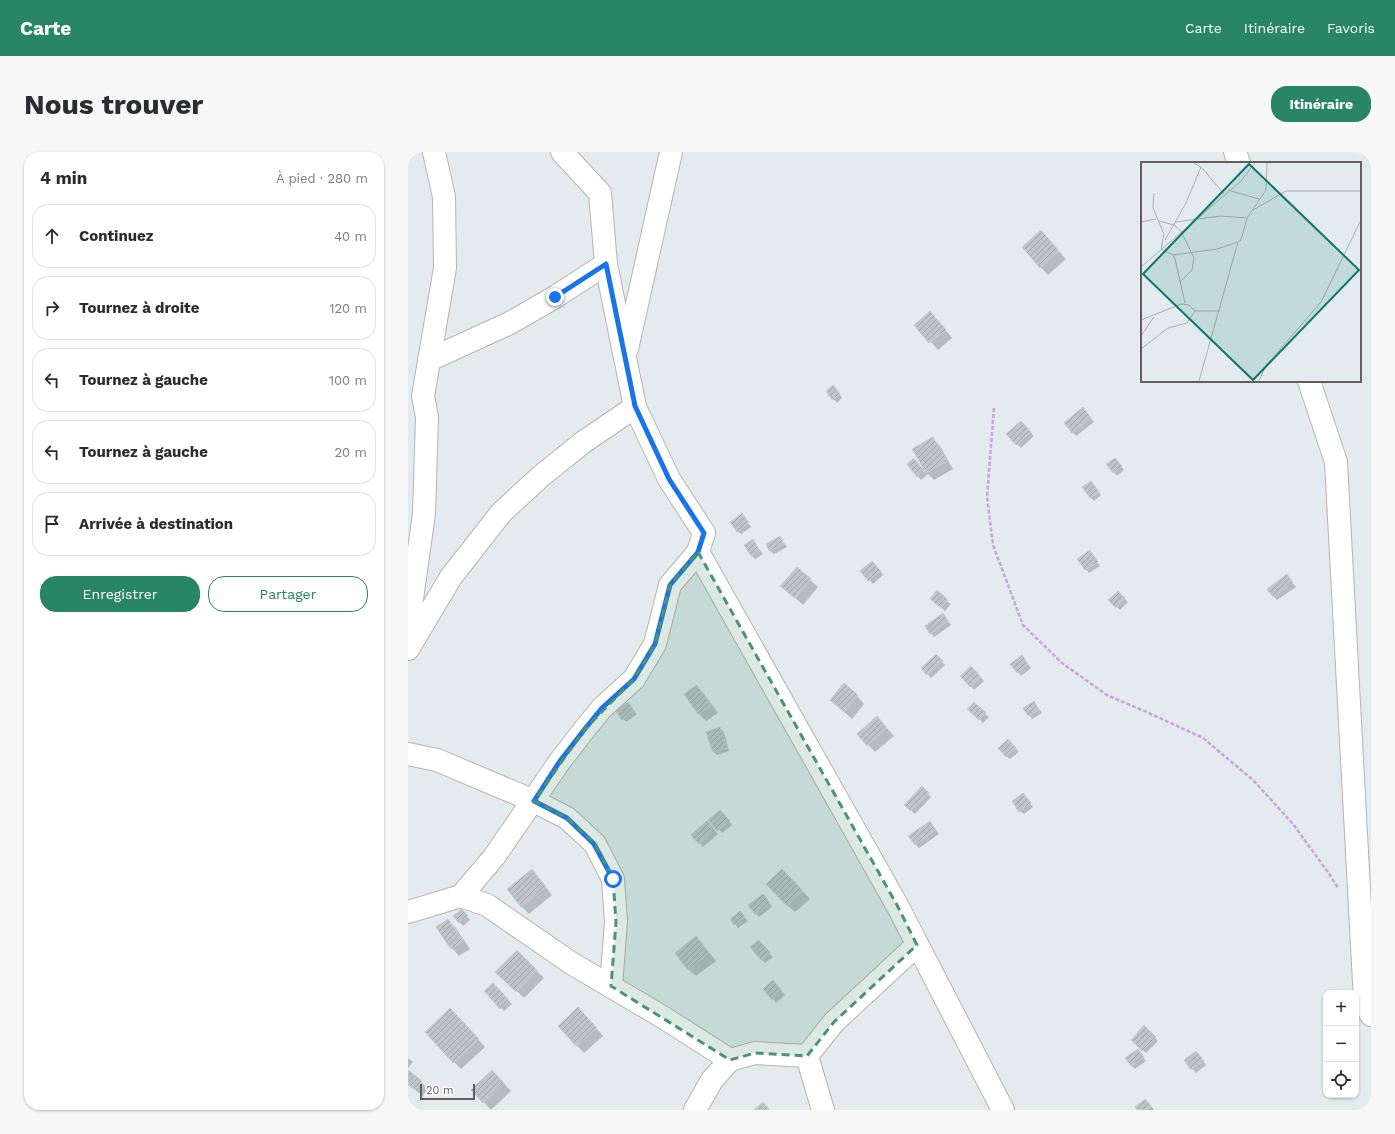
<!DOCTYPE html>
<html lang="fr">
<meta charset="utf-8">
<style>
body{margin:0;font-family:"Work Sans",sans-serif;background:#f7f7f7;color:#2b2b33}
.controls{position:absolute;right:12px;bottom:12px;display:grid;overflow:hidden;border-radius:8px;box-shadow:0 1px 3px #0004}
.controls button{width:36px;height:36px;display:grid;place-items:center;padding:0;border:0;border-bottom:1px solid #e1e1e2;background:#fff;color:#2b2b33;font:20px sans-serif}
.scale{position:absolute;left:12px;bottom:10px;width:55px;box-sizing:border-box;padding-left:4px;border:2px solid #655c5b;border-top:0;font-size:11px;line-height:14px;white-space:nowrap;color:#655c5b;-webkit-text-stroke:3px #fff;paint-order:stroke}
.stop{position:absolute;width:12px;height:12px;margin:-9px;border:3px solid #1a73e8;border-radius:50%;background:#fff}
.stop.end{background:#1a73e8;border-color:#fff;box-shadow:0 1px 4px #0008}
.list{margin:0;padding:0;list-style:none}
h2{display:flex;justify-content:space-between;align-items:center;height:52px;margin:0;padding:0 16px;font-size:17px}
h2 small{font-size:13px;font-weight:400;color:#7c7c81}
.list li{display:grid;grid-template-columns:26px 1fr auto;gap:12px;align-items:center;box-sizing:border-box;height:64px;margin:0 8px 8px;padding:0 8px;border:1px solid #e1e1e2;border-radius:16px}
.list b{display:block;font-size:15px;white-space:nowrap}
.list em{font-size:13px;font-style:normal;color:#7c7c81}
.actions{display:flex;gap:8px;padding:12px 16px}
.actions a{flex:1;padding:9px 0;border:1px solid #288566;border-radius:16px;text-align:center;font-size:14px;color:#288566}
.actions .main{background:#288566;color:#fff}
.icon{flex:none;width:22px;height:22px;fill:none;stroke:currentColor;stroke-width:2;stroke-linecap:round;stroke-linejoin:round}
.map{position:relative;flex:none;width:963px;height:958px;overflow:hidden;border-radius:16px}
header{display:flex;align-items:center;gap:24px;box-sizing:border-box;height:56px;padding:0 20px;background:#288566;color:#fff}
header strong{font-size:19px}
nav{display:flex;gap:22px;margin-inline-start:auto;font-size:14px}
.intro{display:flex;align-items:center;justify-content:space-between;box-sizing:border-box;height:96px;padding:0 24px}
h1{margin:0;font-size:28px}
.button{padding:10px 18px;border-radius:16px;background:#288566;color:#fff;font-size:14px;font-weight:700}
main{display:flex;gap:24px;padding:0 24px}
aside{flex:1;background:#fff;border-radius:16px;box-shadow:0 1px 3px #0004}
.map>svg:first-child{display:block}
.shadow{fill:#0003}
.building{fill:url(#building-hatch);stroke:#c1d0d4}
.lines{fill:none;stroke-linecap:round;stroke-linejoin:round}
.minor-casing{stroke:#b9b2b1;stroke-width:24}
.path{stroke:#cfa0db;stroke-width:2.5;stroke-dasharray:4 2;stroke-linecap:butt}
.minor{stroke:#fff;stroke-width:22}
.route{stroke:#1a73e8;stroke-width:5}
.marked{fill:#4e9175;fill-opacity:0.2;stroke:#4e9175;stroke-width:3;stroke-dasharray:8 5;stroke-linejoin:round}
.inset-road{fill:none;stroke:#adaeb0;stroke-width:1}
.view{fill:#0f766e;fill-opacity:0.15;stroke:#0f766e;stroke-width:2}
.inset-edge{fill:none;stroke:#655c5b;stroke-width:2}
</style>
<header>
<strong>Carte</strong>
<nav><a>Carte</a><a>Itinéraire</a><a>Favoris</a></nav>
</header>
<div class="intro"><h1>Nous trouver</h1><a class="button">Itinéraire</a></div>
<main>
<aside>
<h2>4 min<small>À pied · 280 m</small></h2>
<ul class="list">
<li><svg class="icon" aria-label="ahead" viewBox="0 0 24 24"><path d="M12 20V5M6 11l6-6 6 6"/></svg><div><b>Continuez</b></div><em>40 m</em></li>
<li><svg class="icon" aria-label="right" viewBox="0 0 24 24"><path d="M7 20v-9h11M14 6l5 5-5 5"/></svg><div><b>Tournez à droite</b></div><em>120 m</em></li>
<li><svg class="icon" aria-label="left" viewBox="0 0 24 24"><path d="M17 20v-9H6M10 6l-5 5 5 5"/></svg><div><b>Tournez à gauche</b></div><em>100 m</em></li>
<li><svg class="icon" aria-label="left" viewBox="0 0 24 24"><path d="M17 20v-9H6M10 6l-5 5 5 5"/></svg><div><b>Tournez à gauche</b></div><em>20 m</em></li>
<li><svg class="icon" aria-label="arrive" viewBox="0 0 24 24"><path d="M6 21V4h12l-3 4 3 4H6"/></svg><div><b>Arrivée à destination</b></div></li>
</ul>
<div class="actions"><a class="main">Enregistrer</a><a>Partager</a></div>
</aside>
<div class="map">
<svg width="963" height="958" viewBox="0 0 963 958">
<defs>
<pattern id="building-hatch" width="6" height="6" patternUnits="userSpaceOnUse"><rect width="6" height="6" fill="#bec5c8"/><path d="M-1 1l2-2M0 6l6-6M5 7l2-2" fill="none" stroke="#9ea3a5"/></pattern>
</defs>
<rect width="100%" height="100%" fill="#e3ebef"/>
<g class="shadow">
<path d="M640,87l18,20 -18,16 -25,-27z"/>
<path d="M530,168l14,18 -14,12 -22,-25z"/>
<path d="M429,238l5,8 -5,5 -10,-12z"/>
<path d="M678,260l8,10 -18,14 -11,-13z"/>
<path d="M613,270l13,14 -13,12 -13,-14z"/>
<path d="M525,286l7,8 13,23 -19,11 -6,-6 -7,6 -3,-4 -4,-17 11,13h1z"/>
<path d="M710,310l6,8 -7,6 -9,-12z"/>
<path d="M683,330l10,13 -7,6 -4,-4z"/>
<path d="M337,366l6,9 -10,7 -4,-3z"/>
<path d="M372,385l7,10 -13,7 -4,-3 -3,-7z"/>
<path d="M345,389l10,13 -8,5 -3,-3z"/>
<path d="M682,400l10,14 -11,7 -10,-14z"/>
<path d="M468,414l7,9 -10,9 -11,-13z"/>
<path d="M879,424l9,11 -19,13 -4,-4z"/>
<path d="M402,428l8,7 -15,18 -21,-19z"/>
<path d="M710,440l10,10 -8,8 -10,-10z"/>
<path d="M539,449l4,3 -6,7 -11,-9z"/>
<path d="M538,466l5,7 -17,12 -3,-4z"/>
<path d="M528,503l9,10 -14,13 -9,-10z"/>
<path d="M617,508l6,8 -10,8 -3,-4z"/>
<path d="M563,515l13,14 -10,9 -13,-14z"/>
<path d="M289,534l7,8 14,19 -12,8 -7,-7 -13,-20z"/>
<path d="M449,544l7,8 -12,15 -21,-19z"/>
<path d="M626,550l8,11 -10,6 -7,-11z"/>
<path d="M566,551l15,14 -6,6 -14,-14z"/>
<path d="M223,555l6,7 -11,8 -3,-3z"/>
<path d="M476,573l10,11 -19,16 -7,-7z"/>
<path d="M312,576l4,4 5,19 -12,4 -3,-3z"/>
<path d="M603,591l8,9 -9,7 -4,-3z"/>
<path d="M514,636l9,9 -16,17 -10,-9z"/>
<path d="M618,646l7,9 -9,7 -4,-3z"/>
<path d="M315,662l9,11 -10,8 -12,-13z"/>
<path d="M522,670l9,12 -20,14 -4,-4z"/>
<path d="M303,674l7,8 -15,13 -3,-4z"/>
<path d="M382,725l20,22 -15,13 -8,-7z"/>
<path d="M131,726l13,17 -23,19 -8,-8z"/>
<path d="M358,747l6,8 -13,10 -9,-11z"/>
<path d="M57,761l5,7 -7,6 -9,-10z"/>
<path d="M335,764l5,5 -10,7 -7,-8z"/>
<path d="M40,768l7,7 15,22 -11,7 -7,-8z"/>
<path d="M288,785l20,24 -20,15 -8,-7z"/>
<path d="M351,789l14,16 -8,6 -13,-16z"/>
<path d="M109,799l27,27 -20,20 -27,-26z"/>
<path d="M85,832l19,20 -8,7 -19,-20z"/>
<path d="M369,833l8,10 -9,8 -3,-4z"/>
<path d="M178,864l17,20 -19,17 -25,-27z"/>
<path d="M50,865l27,30 -24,22 -7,-7z"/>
<path d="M736,875l14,14 -12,12 -14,-13z"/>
<path d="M730,898l8,11 -11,8 -4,-4z"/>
<path d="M791,904l7,9 -10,8 -11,-13z"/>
<path d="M0,906l5,4 -5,6z"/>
<path d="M0,919l21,18 -6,7 -15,-11z"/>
<path d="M91,926l12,13 -20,19 -19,-20z"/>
<path d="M741,951l5,7h-15z"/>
</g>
<g class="building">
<path d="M633,78l18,21 -19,17 -18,-21z"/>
<path d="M522,159l16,19 -17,13 -15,-18z"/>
<path d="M425,233l7,9 -8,6 -6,-9z"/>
<path d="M675,255l8,11 -19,15 -8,-10z"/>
<path d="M613,269l10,11 -15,13 -10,-11z"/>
<path d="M525,285l14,24 -21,12 -14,-24z"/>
<path d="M506,306l10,13 -7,6 -10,-13z"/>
<path d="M707,306l7,8 -9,7 -7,-9z"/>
<path d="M683,329l8,11 -9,6 -8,-11z"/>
<path d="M334,361l7,10 -12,9 -7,-10z"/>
<path d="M372,384l4,8 -15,7 -3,-7z"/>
<path d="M345,387l7,12 -9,5 -7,-11z"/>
<path d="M682,398l8,12 -13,8 -8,-11z"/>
<path d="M464,409l9,10 -13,10 -8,-10z"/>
<path d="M389,415l14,12 -16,19 -15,-12z"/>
<path d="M879,422l6,9 -20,14 -6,-8z"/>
<path d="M529,438l11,10 -7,8 -11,-9z"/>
<path d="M710,439l7,7 -9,10 -8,-8z"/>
<path d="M535,461l5,8 -18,13 -5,-8z"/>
<path d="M528,502l7,7 -16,14 -6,-7z"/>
<path d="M614,503l6,9 -11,9 -7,-9z"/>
<path d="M563,514l10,11 -11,10 -10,-11z"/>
<path d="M436,531l14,12 -14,17 -14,-12z"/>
<path d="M289,533l14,21 -13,8 -14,-20z"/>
<path d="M626,549l5,9 -11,6 -5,-8z"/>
<path d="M220,550l6,9 -12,9 -6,-9z"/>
<path d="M566,550l12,11 -7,7 -12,-11z"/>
<path d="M469,564l10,12 -20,18 -10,-12z"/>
<path d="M312,575l7,21 -14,4 -7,-20z"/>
<path d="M600,587l8,9 -10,9 -8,-9z"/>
<path d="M514,634l7,7 -18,18 -7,-6z"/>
<path d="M615,641l8,10 -12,9 -7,-11z"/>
<path d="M312,658l10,11 -13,10 -9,-11z"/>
<path d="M299,669l8,9 -16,14 -8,-9z"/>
<path d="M522,669l6,9 -21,15 -7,-9z"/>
<path d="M124,717l14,18 -25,20 -14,-18z"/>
<path d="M374,717l21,22 -16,15 -21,-22z"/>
<path d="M355,742l7,9 -15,11 -7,-9z"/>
<path d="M54,757l6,7 -9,7 -6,-7z"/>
<path d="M332,759l5,6 -11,8 -4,-6z"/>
<path d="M40,767l15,22 -12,8 -15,-22z"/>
<path d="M288,784l13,17 -21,17 -13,-17z"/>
<path d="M351,788l11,13 -9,7 -11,-13z"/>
<path d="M109,798l20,20 -21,22 -21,-20z"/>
<path d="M365,828l9,11 -10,9 -9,-11z"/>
<path d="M85,831l16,17 -9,9 -16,-18z"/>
<path d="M170,855l19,21 -21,18 -18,-20z"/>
<path d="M42,856l29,31 -26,24 -28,-31z"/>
<path d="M736,873l12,12 -14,14 -11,-11z"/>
<path d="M730,897l6,8 -13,9 -6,-8z"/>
<path d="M788,899l8,10 -13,9 -7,-10z"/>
<path d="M0,918l14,11 -7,9 -7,-6z"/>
<path d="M84,918l12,13 -21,20 -12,-13z"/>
<path d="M737,947l6,7 -5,4h-8l-3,-3z"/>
<path d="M355,950l6,7 -1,1h-14z"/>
</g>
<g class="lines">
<defs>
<g id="minor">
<path d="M154,0l38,41 6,71 29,143 34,72 35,54 -6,19 199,353 106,205"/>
<path d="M827,0l4,11"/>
<path d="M219,197l44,-197"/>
<path d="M21,208l81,-37 45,-26 51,-33"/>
<path d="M901,229l27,81 29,539 6,14"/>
<path d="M0,475l16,-113 3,-97 -4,-21 22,-128 -1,-71 -10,-45"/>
<path d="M0,497l43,-72 50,-64 39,-36 42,-34 53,-36"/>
<path d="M0,602l29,6 97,41 33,17 28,26 18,35 3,43 -5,64"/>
<path d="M53,744l33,-39 66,-96 24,-31 18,-22 32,-29 21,-35 15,-59 28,-33"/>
<path d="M0,760l53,-16 26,9 84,58 90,53 69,44"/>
<path d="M399,904l16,54"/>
<path d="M287,958l17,-30 18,-20 25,-7 52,3 27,-34 83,-77"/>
</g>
</defs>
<use href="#minor" class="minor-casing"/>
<path class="path" d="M586,256l-7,89 6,48 30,80 39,38 45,32 44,19 52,24 50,42 40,44 37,51 8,13"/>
<use href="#minor" class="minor"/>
</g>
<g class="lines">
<path class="route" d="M147,145l51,-33 29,142 34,73 35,54 -6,19 -28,33 -15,59 -21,35 -32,29 -18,22 -24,31 -26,40 33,17 27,26 19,35"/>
</g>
<path class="marked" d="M290,400l199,353 20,40 -83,77 -27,34 -52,-3 -25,7 -119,-74 5,-64 -3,-43 -18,-35 -28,-26 -33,-17 50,-71 50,-51 21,-35 15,-59z"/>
<g transform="translate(733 10)">
<rect width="220" height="220" fill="#e3ebef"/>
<path class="inset-road" d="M53,1l8,5 22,26M87,28l31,9M13,31l-1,15 11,26 -3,15 12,6 2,4 10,44M112,48l33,-19h75M18,59l15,4 7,6 13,27 -2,12 -12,12M0,60l15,-3M35,60l44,-6 27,2M24,78l21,-37 15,-36M32,93l44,-6 21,-7M0,105l99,-85 15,-19M0,158l40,-16 8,1 6,6h25M0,174l13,-19M0,187l27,-21 19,-5 8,-12M58,219l39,-139 3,-2 6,-22 19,-28 1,-27M118,219l6,-14 56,-65 40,-82"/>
<path class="view" d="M108,2l110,106 -106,110 -110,-106z"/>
<rect width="220" height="220" class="inset-edge"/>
</g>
</svg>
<div class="controls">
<button>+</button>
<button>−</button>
<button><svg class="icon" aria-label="locate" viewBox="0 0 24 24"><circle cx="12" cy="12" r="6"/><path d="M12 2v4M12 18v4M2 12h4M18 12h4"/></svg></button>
</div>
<div class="scale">20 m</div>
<div class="stop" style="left:205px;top:727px"></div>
<div class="stop end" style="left:147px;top:145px"></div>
</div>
</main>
